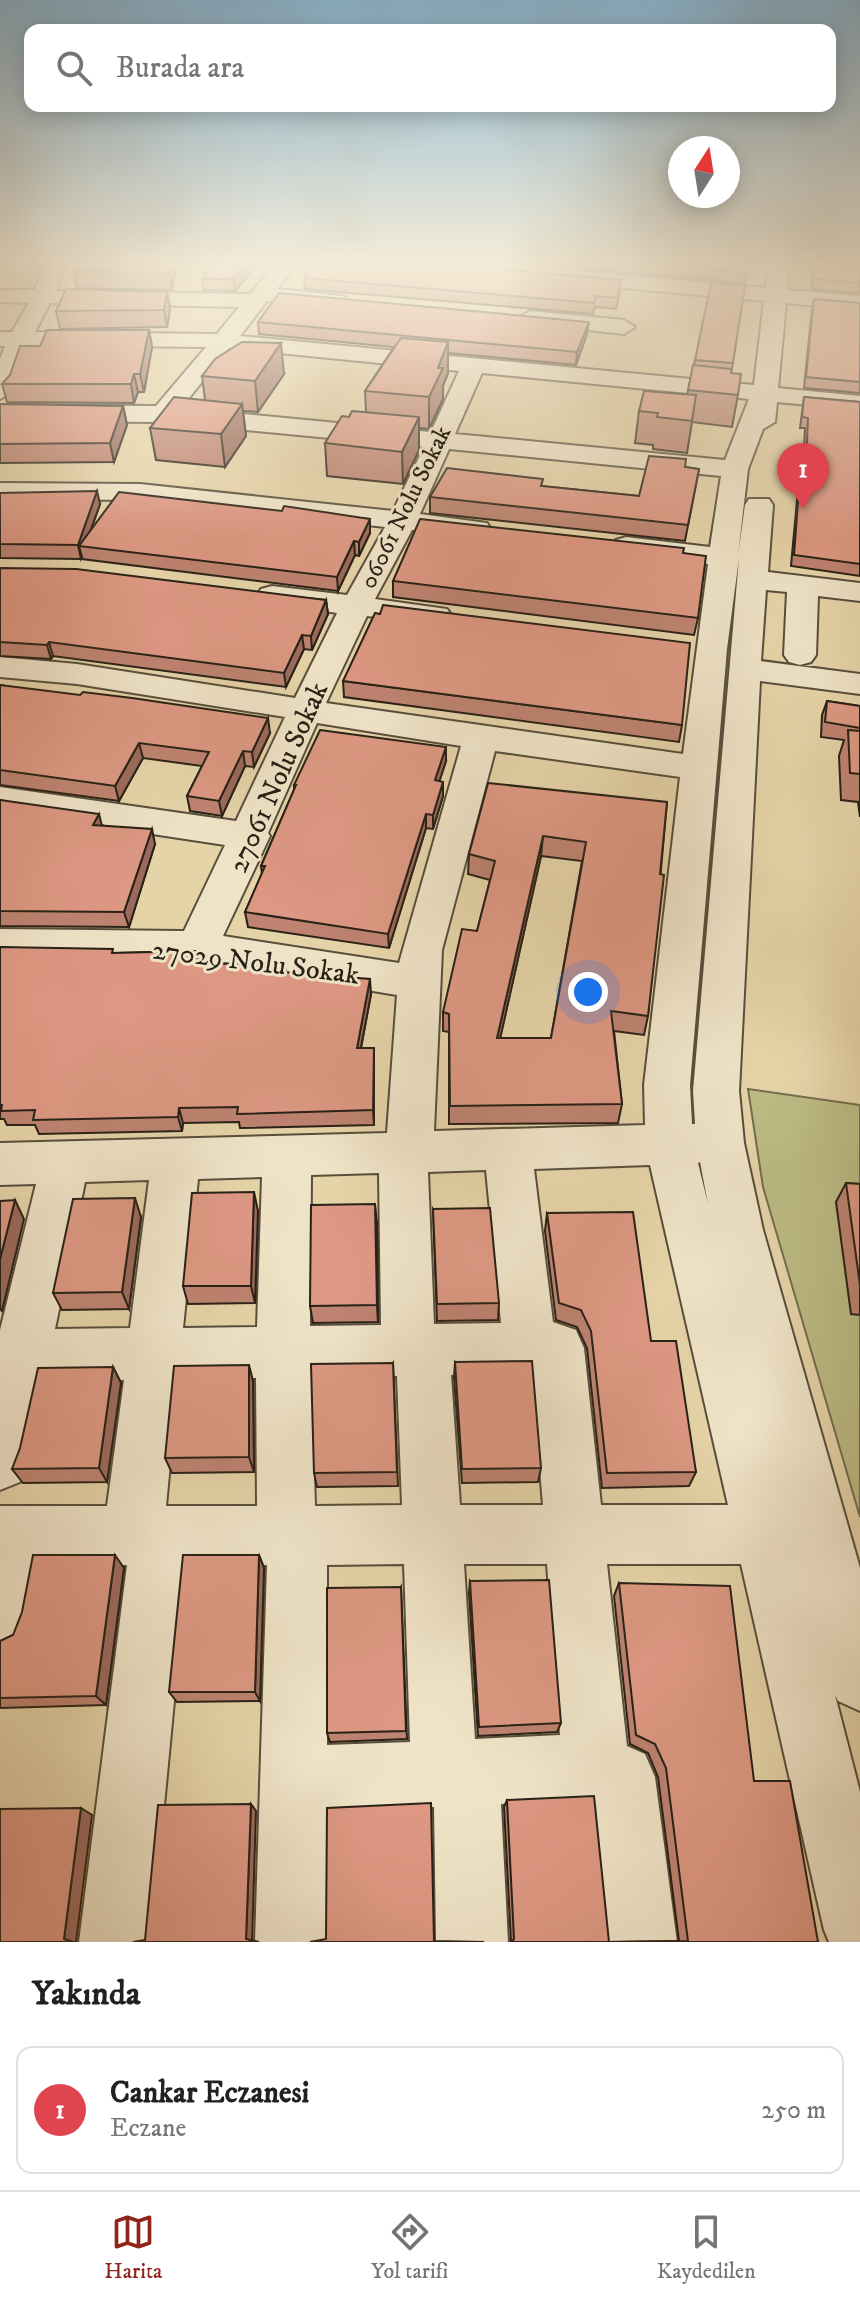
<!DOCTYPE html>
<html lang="tr">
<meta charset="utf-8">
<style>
body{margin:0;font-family:"IM FELL DW Pica",serif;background:#f6f6f6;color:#202124}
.compass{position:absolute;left:668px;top:136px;width:72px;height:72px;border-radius:50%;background:#fff;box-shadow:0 4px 20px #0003;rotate:12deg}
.you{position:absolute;left:588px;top:992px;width:28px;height:28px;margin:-20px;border:6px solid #fff;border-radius:50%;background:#1a73e8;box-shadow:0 0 0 12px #1a73e833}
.badge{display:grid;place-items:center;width:52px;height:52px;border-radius:50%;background:#8f2418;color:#fff;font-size:26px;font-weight:700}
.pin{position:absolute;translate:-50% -66px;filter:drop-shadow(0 2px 4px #0008)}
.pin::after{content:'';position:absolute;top:42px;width:28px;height:24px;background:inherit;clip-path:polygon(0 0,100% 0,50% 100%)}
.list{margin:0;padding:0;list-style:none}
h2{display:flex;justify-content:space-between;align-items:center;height:104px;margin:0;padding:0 32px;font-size:34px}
h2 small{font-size:26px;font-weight:400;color:#757577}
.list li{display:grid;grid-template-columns:52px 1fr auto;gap:24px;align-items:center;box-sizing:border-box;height:128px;margin:0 16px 16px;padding:0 16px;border:2px solid #e0e0e0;border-radius:16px}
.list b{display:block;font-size:30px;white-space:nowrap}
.list p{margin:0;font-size:26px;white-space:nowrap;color:#757577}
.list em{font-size:26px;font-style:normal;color:#757577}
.icon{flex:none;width:44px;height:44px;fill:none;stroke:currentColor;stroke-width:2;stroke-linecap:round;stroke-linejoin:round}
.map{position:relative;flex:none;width:860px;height:1942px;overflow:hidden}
.search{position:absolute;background:#fff;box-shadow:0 4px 20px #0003;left:24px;right:24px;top:24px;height:88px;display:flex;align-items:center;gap:20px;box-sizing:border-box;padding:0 28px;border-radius:16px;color:#757577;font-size:30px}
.sheet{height:248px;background:#fff}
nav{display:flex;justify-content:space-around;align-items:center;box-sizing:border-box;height:112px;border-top:2px solid #e0e0e0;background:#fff;font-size:22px;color:#757577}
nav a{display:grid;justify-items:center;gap:4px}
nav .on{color:#8f2418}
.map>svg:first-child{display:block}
.green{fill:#bcbb84;stroke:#726e4e;stroke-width:2}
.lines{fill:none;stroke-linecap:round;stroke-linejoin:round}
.minor-casing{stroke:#584e3c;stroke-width:4}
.minor{fill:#efe3c7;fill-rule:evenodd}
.wall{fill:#be8371;stroke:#282117;stroke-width:2;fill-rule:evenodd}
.shaded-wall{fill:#9b6a5c;stroke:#282117;stroke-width:2}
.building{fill:#dd9883;stroke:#282117;stroke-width:2;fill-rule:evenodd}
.labels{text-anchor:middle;stroke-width:6;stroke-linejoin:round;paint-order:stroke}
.far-street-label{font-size:24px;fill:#282117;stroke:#efe3c7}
.street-label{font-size:28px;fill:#282117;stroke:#efe3c7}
</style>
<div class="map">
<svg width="860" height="1942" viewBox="0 0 860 1942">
<rect width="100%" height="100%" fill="#e6d4a9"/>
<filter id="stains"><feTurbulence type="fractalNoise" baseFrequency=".0025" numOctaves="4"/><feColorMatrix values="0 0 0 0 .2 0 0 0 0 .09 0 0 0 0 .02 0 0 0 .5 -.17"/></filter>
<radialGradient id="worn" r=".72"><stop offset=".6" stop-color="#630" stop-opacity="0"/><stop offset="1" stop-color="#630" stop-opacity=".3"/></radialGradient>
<path class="green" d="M748,1089l112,16v412l-97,-330z"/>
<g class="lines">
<defs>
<g id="minor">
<path d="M44,266h20l-8,25 194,3 24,-28h21l-18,23 67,7 3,5 -3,5 -77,-5 -27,35 514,49 10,-84 -315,-29 -10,-6h80l247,22 3,-22h20l-2,24 73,6v14l-74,-7 -8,85 82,8v14l-83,-8 -2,20 -12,7 -15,40 -10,86 7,-50 4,-6h20l4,6 -5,67 92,11v18l-42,-5 -2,59 -5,7 -11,3 -11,-3 -5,-7 3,-63 -21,-2 -5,71 99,13v20l-100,-13 -21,410 5,52 19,87 97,338v143l-22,-10 -3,-6 25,97v150h-31l-5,-12 -83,-366h-134l20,182 18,8 10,23 22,165h-72l-14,-142 -90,4 7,138h-72l-2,-135 -107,5v130h-72l12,-377h-80l-36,377h-72l48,-377h-86l-10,58 -9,22 -22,9v-148h107l17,-126 -79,1 -17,81 -8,20 -20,8v-160l36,-146 -36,1v-42l387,-10 10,-138 -200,-33 -197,-3v-30l184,2 41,-86 -225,-34v-24l236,34 49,-104 -208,-33 -77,-7v-20l77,7 218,34 42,-85 -76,-12 -4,-6 4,-6 11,-3 75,9 38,-68 -245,-27 -140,-1v-16l140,1 253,27 31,-64 -261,-25 -163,-1v-16l156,1 50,-59 -178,-2 -16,47 -12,7v-40l5,-13h-5v-14h12l17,-29 -29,-1v-12h35zM50,303l189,4 -22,27 -182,-2zM229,348l230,23 -28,61 -250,-24zM482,373l267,26 -24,61 -270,-26zM449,449l272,27 -11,71 -84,-10 -10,3 -5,6 5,6 10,3 82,9 -25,190 -357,-51 41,-87 69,9 11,-2 5,-7 -5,-7 -72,-10 37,-69 65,8 10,-3 4,-6 -4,-6 -67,-9zM739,558l-46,533 2,33h-3l-2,-39 37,-436zM317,723l144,23 -62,217 -176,-27 47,-100 -2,-3zM495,751l185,26 -36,308 1,40 -211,6 8,-181zM700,1162l8,42 -10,-41zM650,1165l78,340h-127l-17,-157 -8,-18 -23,-8 -19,-153zM486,1170l15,153 -67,1 -6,-152zM379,1173l2,152 -71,1 1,-151zM262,1177l-5,150 -74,1 15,-149zM149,1180l-19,148 -75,1 30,-147zM532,1374l11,131h-83l-9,-130zM397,1376l5,129 -87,1 -4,-129zM256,1378l1,128h-91l12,-127zM404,1564l6,178 -83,3v-180zM464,1564h83l13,171 -85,4z"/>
<path d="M530,311l94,9 11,7 -11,7 -102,-11 -3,-5z"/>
</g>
</defs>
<use href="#minor" class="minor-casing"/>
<use href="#minor" class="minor"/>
</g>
<g class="wall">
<path d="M176,266l-4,24 -95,-2 -3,-17z"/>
<path d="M256,266l-21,25 -32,-1 -1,-11z"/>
<path d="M553,266h195l-3,17z"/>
<path d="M811,266h49v27l-48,-4z"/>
<path d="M304,278l316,13 -4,18 -21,-2 -2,7 -288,-25z"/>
<path d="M167,292l3,17 -3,18 -107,2 -4,-18z"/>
<path d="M814,299l46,4v90l-56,-5 8,-80z"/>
<path d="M258,322l329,12 -11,31 -128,-12v20l-5,13v13l-14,30 -10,-1v22l-16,34 -76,-8 -2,-33 24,-26 17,-4 -1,-22 29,-44 -135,-13z"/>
<path d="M149,330l3,17 -8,45h-6l-4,11 -127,-1 -5,-18 38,-38z"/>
<path d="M695,360l38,3 -2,10 7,22 -6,32 -40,-5 -5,31 -34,-4v-4l-18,-2 4,-32 48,-16z"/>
<path d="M284,374l-26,38 -15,-1 3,25 -21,31 -69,-7 -6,-32 55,-28 -3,-24z"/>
<path d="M804,397l56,5v174l-69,-10 6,-66 2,-11h3l3,-61h-5z"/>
<path d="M0,404l123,2 4,19 -13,37 -114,1z"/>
<path d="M685,467l14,2 -14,72 -255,-28v-16l112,-11 97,10z"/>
<path d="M0,493l100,11 -9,26 191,-19 88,8v14l-11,23 -4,-1 -17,36 -256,-32v-2l-1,2 -81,-1z"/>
<path d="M683,553l15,65 -4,17 -301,-38v-16z"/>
<path d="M0,568l326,32 2,14 -16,36 -8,-1 -18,38 -233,-31 -2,3 -51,-3z"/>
<path d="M343,681l339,44 -3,17 -335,-45z"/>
<path d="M0,685l270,48 -16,34 -9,-1 -23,50 -32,-5 -3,-15 15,-30 -59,-8 -24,43 -119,-16z"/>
<path d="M827,701l33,5v111l-2,-15 -17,-2 -2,-44 5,-16 -23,-3 1,-22z"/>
<path d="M446,761l-7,20 4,15 -10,33 -7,-1 -37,120 -141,-21 -3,-15 17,-38 -1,-8 33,-76v-5z"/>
<path d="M0,800l102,25 53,19 -26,83 -129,-1z"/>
<path d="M667,802l-19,214 -4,19 -30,-4 8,73 -4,19 -169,1v-92l-6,-1v-19l34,-81 13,-51 -22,-6 1,-20zM541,856l41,5 -31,177h-51z"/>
<path d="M0,947l114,6 83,-2 2,11 86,5 1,6 85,21 -10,54 13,15v62l-134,3 -1,-6 -56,1 -1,8 -143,3 -4,-9h-28l-3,-6h-4z"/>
<path d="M846,1183l14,1v131l-9,-1 -15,-112z"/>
<path d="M433,1209l66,94 -1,17 -61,1z"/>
<path d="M258,1211l-3,92 -67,1 -5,-18z"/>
<path d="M547,1213l104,128 45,131 -7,14 -87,2 -15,-140 -10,-21 -21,-7 -11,-89z"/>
<path d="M141,1217l-12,92 -67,1 -9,-17z"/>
<path d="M377,1223l1,99 -65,1 -3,-17z"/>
<path d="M455,1362l86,106 -3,14 -76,1 -8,-105z"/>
<path d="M393,1363l5,123 -81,1 -3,-14z"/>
<path d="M113,1367l8,16 -14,99 -84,1 -11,-14z"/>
<path d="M253,1381l1,91 -82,1 -7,-15z"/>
<path d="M259,1555l5,13 -4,133 -83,1 -8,-10z"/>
<path d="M124,1568l-18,137 -106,3v-67l13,-6z"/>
<path d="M470,1581l91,142 -4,9 -79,4 -9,-143z"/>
<path d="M619,1583l135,198 64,161h-307l-7,-135 3,-7 102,142 70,-1 -21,-164 -10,-24 -18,-9 -16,-148z"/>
<path d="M401,1587l6,152 -77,3 -3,-9z"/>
</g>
<g class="shaded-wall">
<path d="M171,266h5l-4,24 -2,-17z"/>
<path d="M245,266h11l-21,25 -1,-12z"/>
<path d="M167,292l3,17 -3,18 -3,-17z"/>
<path d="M589,322l-2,12 -11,31 1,-13z"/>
<path d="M149,330l3,17 -8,45 -4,-18z"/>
<path d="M448,342v31l-5,13v13l-14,30v-32l9,-29z"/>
<path d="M281,343l3,31 -26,38 -3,-31z"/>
<path d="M134,374l4,18 -4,11 -3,-19z"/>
<path d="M242,404l4,32 -21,31 -4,-33z"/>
<path d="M123,406l4,19 -13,37 -4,-19z"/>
<path d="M419,417v33l-16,34 -1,-32z"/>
<path d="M97,491l3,13 -15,42h-6l3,11 -1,2 -3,-14z"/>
<path d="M370,519v14l-11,23v-14z"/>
<path d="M354,541l1,14 -17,36 -1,-14z"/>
<path d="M326,600l2,14 -16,36 -1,-14z"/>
<path d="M302,635l2,14 -18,38 -2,-14z"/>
<path d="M49,642l4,14 -2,3 -4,-14z"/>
<path d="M268,718l2,15 -16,34 -2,-15z"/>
<path d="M139,743l4,15 -24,43 -4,-15z"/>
<path d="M446,747v14l-11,34v-15z"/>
<path d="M243,751l2,15 -23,50 -3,-15z"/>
<path d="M443,782v14l-10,33v-14z"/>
<path d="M99,814l4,16 -10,-5z"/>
<path d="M426,814v14l-37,120 -1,-14z"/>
<path d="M152,829l3,15 -26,83 -5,-15z"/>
<path d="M543,836l-2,20 -45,201 1,-19z"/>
<path d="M370,979l1,15 -13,69 -1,-15z"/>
<path d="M374,1048v77l-1,-15z"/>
<path d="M179,1108l4,15 -1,8 -4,-14z"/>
<path d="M254,1192l4,19 -3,92 -4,-17z"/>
<path d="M135,1198l6,19 -12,92 -7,-17z"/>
<path d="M15,1200l9,19 -22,92 -2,-2v-50z"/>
<path d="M375,1204l2,19 1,99 -1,-17z"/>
<path d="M249,1365l4,16 1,91 -5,-15z"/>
<path d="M113,1367l8,16 -14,99 -8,-14z"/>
<path d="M115,1555l9,13 -18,137 -10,-9z"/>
<path d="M259,1555l5,13 -4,133 -5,-9z"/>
<path d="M251,1804l5,7 -4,131 -6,-3z"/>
<path d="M81,1808l11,7 -16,127h1h-4l-9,-3z"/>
</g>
<g class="building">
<path d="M76,266h95l-1,7 -96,-2z"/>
<path d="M213,266h32l-11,13h-32z"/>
<path d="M312,266h154l155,14 -4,18 -21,-2 -2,7 -290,-25z"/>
<path d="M673,266h75l-1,7z"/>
<path d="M814,266h46v17l-46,-4z"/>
<path d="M711,283l34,3 -12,77 -38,-3z"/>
<path d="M66,289l101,3 -3,18 -108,1z"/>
<path d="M279,293l310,29 -12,30 -319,-30z"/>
<path d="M814,299l46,4v79l-54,-5z"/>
<path d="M47,330h102l-9,44h-6l-3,10h-129l8,-9 10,-29h20z"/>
<path d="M401,338l47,4 -10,26h5l-14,29 -64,-6z"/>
<path d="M242,342l39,1 -26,38 -53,-5 13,-17z"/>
<path d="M693,365l38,4v4l10,1 -3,21 -50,-5z"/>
<path d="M644,391l52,4 -4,26 -35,-4 1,-4 -19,-2z"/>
<path d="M174,397l68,7 -21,30 -71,-6z"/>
<path d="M804,397l56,5v162l-66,-9 5,-66h6l3,-71 -6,-1z"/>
<path d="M0,404l123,2 -13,37 -110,1z"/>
<path d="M352,411l67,6 -17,35 -77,-9 17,-27 7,1z"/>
<path d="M649,456l37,3 -1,8 14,2 -11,56 -258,-28 17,-29 96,11 -2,7 98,10z"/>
<path d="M97,491l-19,54 -78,-1v-51z"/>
<path d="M119,492l163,19 2,-5 86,13 -11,23 -5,-1 -17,36 -258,-31z"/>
<path d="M420,519l264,29 -1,5 23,3 -8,62 -305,-37z"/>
<path d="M0,568l76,1 250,31 -15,36 -9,-1 -18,38 -235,-31 -2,3 -47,-3z"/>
<path d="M383,605l307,38 -8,82 -339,-44 32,-68 5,1z"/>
<path d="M0,685l80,10 3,-3 49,6 136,20 -16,34 -9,-1 -24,50 -32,-5 22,-44 -70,-9 -24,43 -115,-16z"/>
<path d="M827,701l33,5v22l-35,-6z"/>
<path d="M320,730l126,17 -11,33 8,2 -10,33 -7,-1 -38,120 -143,-22 20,-46h-4l35,-81h-2z"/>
<path d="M848,730l12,1v43l-10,-1z"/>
<path d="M488,783l179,19 -7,72 4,1 -16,141 -37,-5 11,93 -172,2 -1,-92 -6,-2 19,-83 15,2 18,-70 -26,-7zM543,836l43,6 -35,196h-54z"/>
<path d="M0,800l99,14 -6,11 59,4 -28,83 -124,-1z"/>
<path d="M0,947l113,2 -1,4 85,-2 -2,11 90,5 -1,5 86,7 -13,69h17l-1,62 -136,4 1,-7 -59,1 -1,9 -145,3 2,-10 -34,1 1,-6h-2z"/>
<path d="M846,1183l14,1v101z"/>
<path d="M254,1192l-3,94h-68l9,-93z"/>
<path d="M135,1198l-13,94 -69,1 20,-94z"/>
<path d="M15,1200l-15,59v-58z"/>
<path d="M375,1204l2,101 -67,1 1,-101z"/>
<path d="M490,1208l9,95 -62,1 -4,-95z"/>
<path d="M633,1212l18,129h25l20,131 -89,1 -16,-142 -10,-21 -22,-7 -12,-90z"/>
<path d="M532,1361l9,107 -79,1 -7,-107z"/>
<path d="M393,1363l4,109 -83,1 -3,-109z"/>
<path d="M249,1365v92l-84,1 9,-92z"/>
<path d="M113,1367l-14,101 -87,1 8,-21 18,-80z"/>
<path d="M33,1555h82l-19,141 -96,2v-57l13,-6 9,-23z"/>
<path d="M183,1555h76l-4,137h-86z"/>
<path d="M549,1580l12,143 -82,4 -9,-146z"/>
<path d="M619,1583l111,3 24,195h36l28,161h-307l3,-3 -7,-139 87,-4 15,146 79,-1 -22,-173 -11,-24 -19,-9z"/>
<path d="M401,1587l5,144 -79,2v-145z"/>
<path d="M431,1803l3,138 50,1h-174l16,-3 1,-131z"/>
<path d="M251,1804l-5,135 13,3h-126l12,-2 13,-135z"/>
<path d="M81,1808l-17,131 9,3h-73v-133z"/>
</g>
<linearGradient id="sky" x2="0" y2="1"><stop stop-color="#88b5d2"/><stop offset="0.49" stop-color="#f4ecd8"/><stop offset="1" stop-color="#f4ecd8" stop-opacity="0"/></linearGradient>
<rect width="860" height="538" fill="url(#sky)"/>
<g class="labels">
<g class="far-street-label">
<text transform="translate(405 507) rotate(-64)" y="8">06061 Nolu Sokak</text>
</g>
<g class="street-label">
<text transform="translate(277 777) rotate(-66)" y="10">27061 Nolu Sokak</text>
<text transform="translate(256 961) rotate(7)" y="10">27029 Nolu Sokak</text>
</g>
</g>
<rect width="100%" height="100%" filter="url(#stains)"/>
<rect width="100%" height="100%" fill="url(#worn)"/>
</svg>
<svg class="compass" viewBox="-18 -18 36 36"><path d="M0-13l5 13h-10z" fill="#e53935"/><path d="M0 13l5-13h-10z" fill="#757577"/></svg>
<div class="you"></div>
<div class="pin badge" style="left:803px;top:509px;background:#e0444e">1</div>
<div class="search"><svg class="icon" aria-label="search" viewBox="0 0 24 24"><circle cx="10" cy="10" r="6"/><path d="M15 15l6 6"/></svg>Burada ara</div>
</div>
<section class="sheet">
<h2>Yakında<small></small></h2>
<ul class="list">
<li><span class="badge" style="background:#e0444e">1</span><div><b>Cankar Eczanesi</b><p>Eczane</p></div><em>250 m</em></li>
</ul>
</section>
<nav>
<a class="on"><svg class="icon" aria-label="map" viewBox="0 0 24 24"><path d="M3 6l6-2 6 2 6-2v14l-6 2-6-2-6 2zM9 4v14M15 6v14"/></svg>Harita</a>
<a><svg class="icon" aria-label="directions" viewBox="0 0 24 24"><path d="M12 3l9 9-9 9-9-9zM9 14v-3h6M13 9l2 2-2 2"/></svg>Yol tarifi</a>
<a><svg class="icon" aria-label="saved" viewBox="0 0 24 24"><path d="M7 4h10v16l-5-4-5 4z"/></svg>Kaydedilen</a>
</nav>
